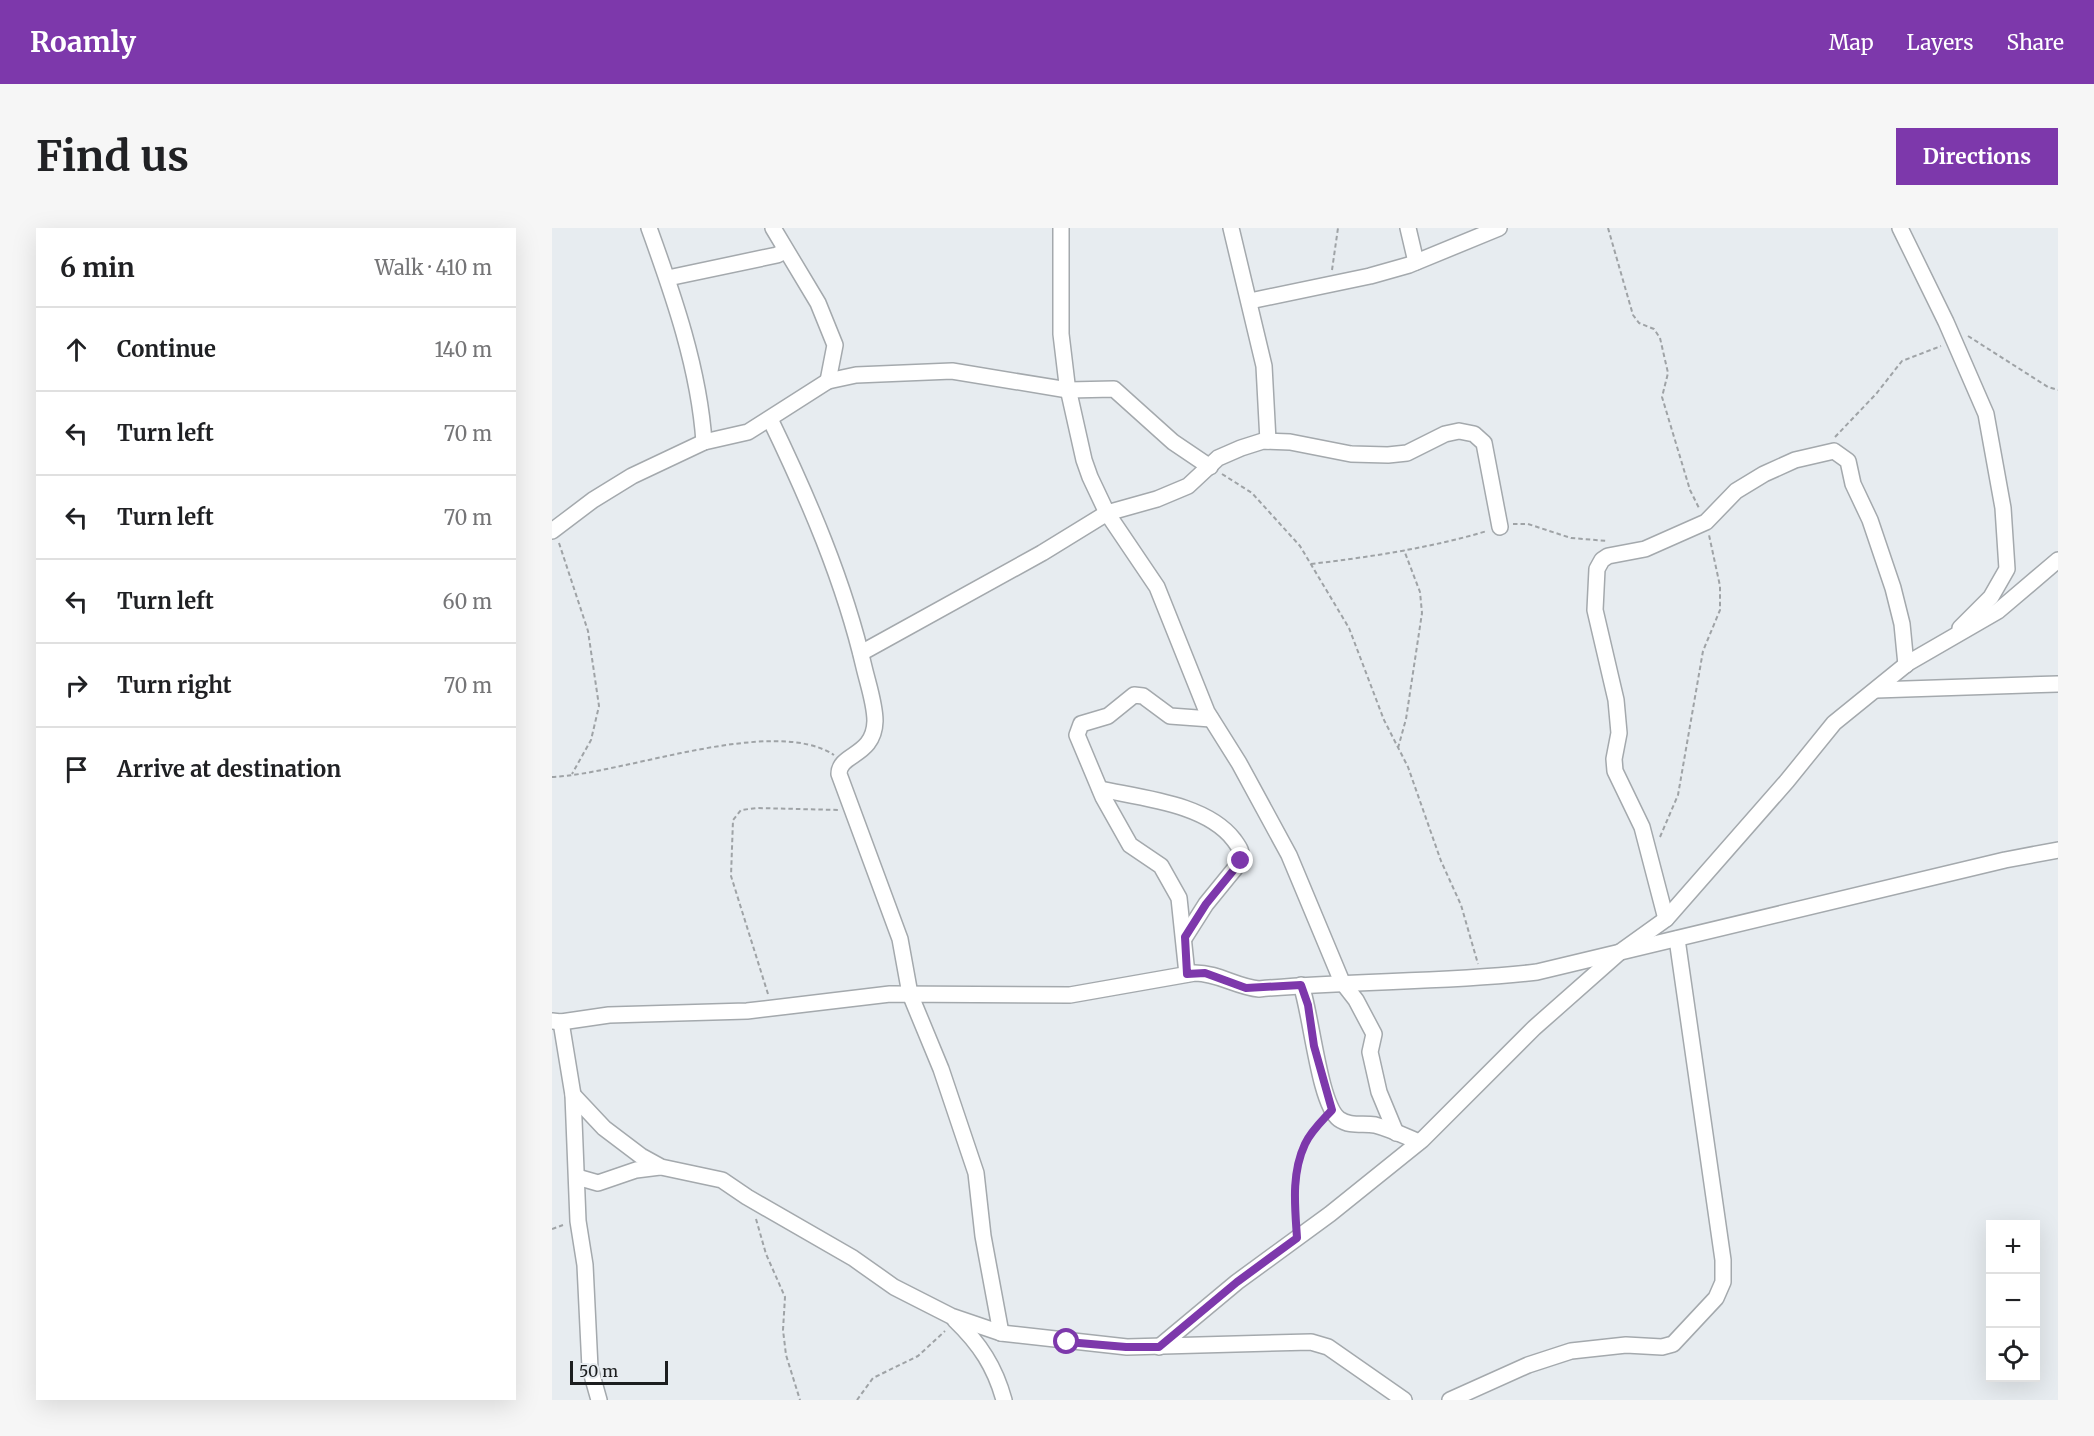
<!DOCTYPE html>
<meta charset="utf-8">
<style>
body{margin:0;font-family:Merriweather,serif;background:#f6f6f6;color:#202124}
.controls{position:absolute;right:18px;bottom:18px;display:grid;overflow:hidden;border-radius:0px;box-shadow:0 6px 24px #0002}
.controls button{width:54px;height:54px;display:grid;place-items:center;padding:0;border:0;border-bottom:2px solid #e0e0e0;background:#fff;color:#202124;font:30px sans-serif}
.scale{position:absolute;left:18px;bottom:15px;width:98px;box-sizing:border-box;padding-left:6px;border:3px solid #1c1e1f;border-top:0;font-size:16px;line-height:21px;white-space:nowrap;color:#1c1e1f;-webkit-text-stroke:4px #e7ecf0;paint-order:stroke}
.stop{position:absolute;width:18px;height:18px;margin:-14px;border:4px solid #7d38ab;border-radius:50%;background:#fff}
.stop.end{background:#7d38ab;border-color:#fff;box-shadow:0 2px 6px #0008}
.list{margin:0;padding:0;list-style:none}
h2{display:flex;justify-content:space-between;align-items:center;height:78px;margin:0;padding:0 24px;font-size:26px}
h2 small{font-size:20px;font-weight:400;color:#757577}
.list li{display:grid;grid-template-columns:39px 1fr auto;gap:18px;align-items:center;box-sizing:border-box;height:84px;padding:0 24px;border-top:2px solid #e0e0e0}
.list b{display:block;font-size:22px;white-space:nowrap}
.list em{font-size:20px;font-style:normal;color:#757577}
.icon{flex:none;width:33px;height:33px;fill:none;stroke:currentColor;stroke-width:2;stroke-linecap:round;stroke-linejoin:round}
.map{position:relative;flex:none;width:1506px;height:1172px;overflow:hidden;border-radius:0px}
header{display:flex;align-items:center;gap:36px;box-sizing:border-box;height:84px;padding:0 30px;background:#7d38ab;color:#fff}
header strong{font-size:28px}
nav{display:flex;gap:33px;margin-inline-start:auto;font-size:21px}
.intro{display:flex;align-items:center;justify-content:space-between;box-sizing:border-box;height:144px;padding:0 36px}
h1{margin:0;font-size:42px}
.button{padding:15px 27px;border-radius:0px;background:#7d38ab;color:#fff;font-size:21px;font-weight:700}
main{display:flex;gap:36px;padding:0 36px}
aside{flex:1;background:#fff;border-radius:0px;box-shadow:0 6px 24px #0002}
.map>svg:first-child{display:block}
.lines{fill:none;stroke-linecap:round;stroke-linejoin:round}
.minor-casing{stroke:#a4a9ad;stroke-width:18}
.path{stroke:#9fa3a6;stroke-width:2;stroke-dasharray:4.5 3;stroke-linecap:butt}
.minor{stroke:#fff;stroke-width:15}
.route{stroke:#7d38ab;stroke-width:8}
</style>
<header>
<strong>Roamly</strong>
<nav><a>Map</a><a>Layers</a><a>Share</a></nav>
</header>
<div class="intro"><h1>Find us</h1><a class="button">Directions</a></div>
<main>
<aside>
<h2>6 min<small>Walk · 410 m</small></h2>
<ul class="list">
<li><svg class="icon" aria-label="ahead" viewBox="0 0 24 24"><path d="M12 20V5M6 11l6-6 6 6"/></svg><div><b>Continue</b></div><em>140 m</em></li>
<li><svg class="icon" aria-label="left" viewBox="0 0 24 24"><path d="M17 20v-9H6M10 6l-5 5 5 5"/></svg><div><b>Turn left</b></div><em>70 m</em></li>
<li><svg class="icon" aria-label="left" viewBox="0 0 24 24"><path d="M17 20v-9H6M10 6l-5 5 5 5"/></svg><div><b>Turn left</b></div><em>70 m</em></li>
<li><svg class="icon" aria-label="left" viewBox="0 0 24 24"><path d="M17 20v-9H6M10 6l-5 5 5 5"/></svg><div><b>Turn left</b></div><em>60 m</em></li>
<li><svg class="icon" aria-label="right" viewBox="0 0 24 24"><path d="M7 20v-9h11M14 6l5 5-5 5"/></svg><div><b>Turn right</b></div><em>70 m</em></li>
<li><svg class="icon" aria-label="arrive" viewBox="0 0 24 24"><path d="M6 21V4h12l-3 4 3 4H6"/></svg><div><b>Arrive at destination</b></div></li>
</ul>
</aside>
<div class="map">
<svg width="1506" height="1172" viewBox="0 0 1506 1172">
<rect width="100%" height="100%" fill="#e7ecf0"/>
<g class="lines">
<defs>
<g id="minor">
<path d="M97,0c25,69 50,141 55,214"/>
<path d="M221,0l45,75 17,42 -7,36"/>
<path d="M509,0v106l6,50 17,76 6,17 17,36 50,74 50,125 32,51 50,92 53,127 14,18 18,34 -4,18 9,40 17,41"/>
<path d="M679,0l33,138 4,75"/>
<path d="M856,0l8,34"/>
<path d="M1348,0l46,94 40,92 17,94 4,61 -16,28 -31,31"/>
<path d="M116,50l109,-23 8,-4"/>
<path d="M698,73l120,-25 39,-11 90,-37"/>
<path d="M218,191c38,79 74,162 94,248 4,17 11,37 11,54 -1,36 -36,32 -36,53l61,165 10,55 31,75 35,104 7,63 18,97"/>
<path d="M0,303l41,-31 39,-24 72,-34 44,-10 80,-51 28,-6 96,-4 116,19 46,-1 59,53 37,25"/>
<path d="M309,425l181,-100 65,-40 50,-14 31,-13 30,-28 23,-10 22,-7 27,1 61,12 37,1 19,-2 38,-19 14,-3 15,3 10,9 16,84"/>
<path d="M1324,462l182,-6"/>
<path d="M548,561c42,9 107,15 134,51 5,7 9,12 7,21l-35,43 -21,33"/>
<path d="M1114,691l-24,-92 -27,-56 -1,-12 5,-26 -3,-33 -21,-90 2,-41 5,-9 6,-4 37,-7 61,-27 30,-31 28,-17 31,-14 39,-9 14,10 5,23 17,36 23,68 9,36 4,41"/>
<path d="M635,746l-8,-76 -18,-32 -31,-21 -27,-48 -26,-62 4,-11 27,-8 26,-21 9,1 27,20 41,3"/>
<path d="M749,757c10,27 18,119 38,134 11,8 24,4 36,6 15,4 30,11 44,17"/>
<path d="M0,793l9,1 48,-7 138,-4 143,-17 180,1 125,-22c23,0 42,14 64,16 93,-9 185,-6 278,-17l468,-112 53,-10"/>
<path d="M9,794l12,73 5,126 7,44 5,103 9,32"/>
<path d="M21,867l31,33 37,28 20,11 61,13 25,17 106,61 41,29 57,29 50,17 126,14 184,-5 17,5 76,53"/>
<path d="M25,949l21,6 38,-13 24,-3"/>
<path d="M403,1092c25,24 40,47 49,80"/>
<path d="M607,1119l78,-65 93,-68 92,-74 112,-112 86,-76 46,-33 121,-138 47,-58 74,-60 90,-52 60,-51"/>
<path d="M898,1172l78,-35 43,-14 55,-6 36,2 11,-3 43,-46 7,-16v-22l-46,-321"/>
</g>
</defs>
<use href="#minor" class="minor-casing"/>
<g class="path">
<path d="M1056,0l25,87 6,8 15,6 6,9 8,35 -6,24 28,93 9,18"/>
<path d="M780,42l6,-42"/>
<path d="M1416,108l80,51 10,3"/>
<path d="M1283,209l41,-43 26,-33 39,-15"/>
<path d="M670,246l30,19 48,53 49,82 35,92 24,47 33,94 20,44 17,59"/>
<path d="M961,296h15l43,14 36,3"/>
<path d="M7,315l29,88 11,75 -8,34 -19,34"/>
<path d="M759,336c59,-7 119,-16 176,-33"/>
<path d="M846,520l8,-29 16,-106 -2,-21 -16,-42"/>
<path d="M0,549c72,-3 221,-62 282,-22"/>
<path d="M1108,609l18,-42 25,-144 17,-41v-24l-11,-51"/>
<path d="M216,766l-37,-118 2,-56 8,-10 16,-2 82,2"/>
<path d="M204,991l10,35 19,43 -2,33 3,25 14,45"/>
<path d="M744,993c-4,-41 0,-69 27,-101"/>
<path d="M0,1001l11,-4"/>
<path d="M305,1172l16,-22 45,-22 27,-25"/>
</g>
<use href="#minor" class="minor"/>
</g>
<g class="lines">
<path class="route" d="M515,1114l59,5h33l78,-65 60,-44c-2,-31 -6,-64 8,-94 6,-13 18,-24 27,-34l-18,-64 -6,-41 -7,-20 -55,3 -41,-15 -18,1 -2,-37 21,-33 35,-43"/>
</g>
</svg>
<div class="controls">
<button>+</button>
<button>−</button>
<button><svg class="icon" aria-label="locate" viewBox="0 0 24 24"><circle cx="12" cy="12" r="6"/><path d="M12 2v4M12 18v4M2 12h4M18 12h4"/></svg></button>
</div>
<div class="scale">50 m</div>
<div class="stop" style="left:515px;top:1114px"></div>
<div class="stop end" style="left:689px;top:633px"></div>
</div>
</main>
